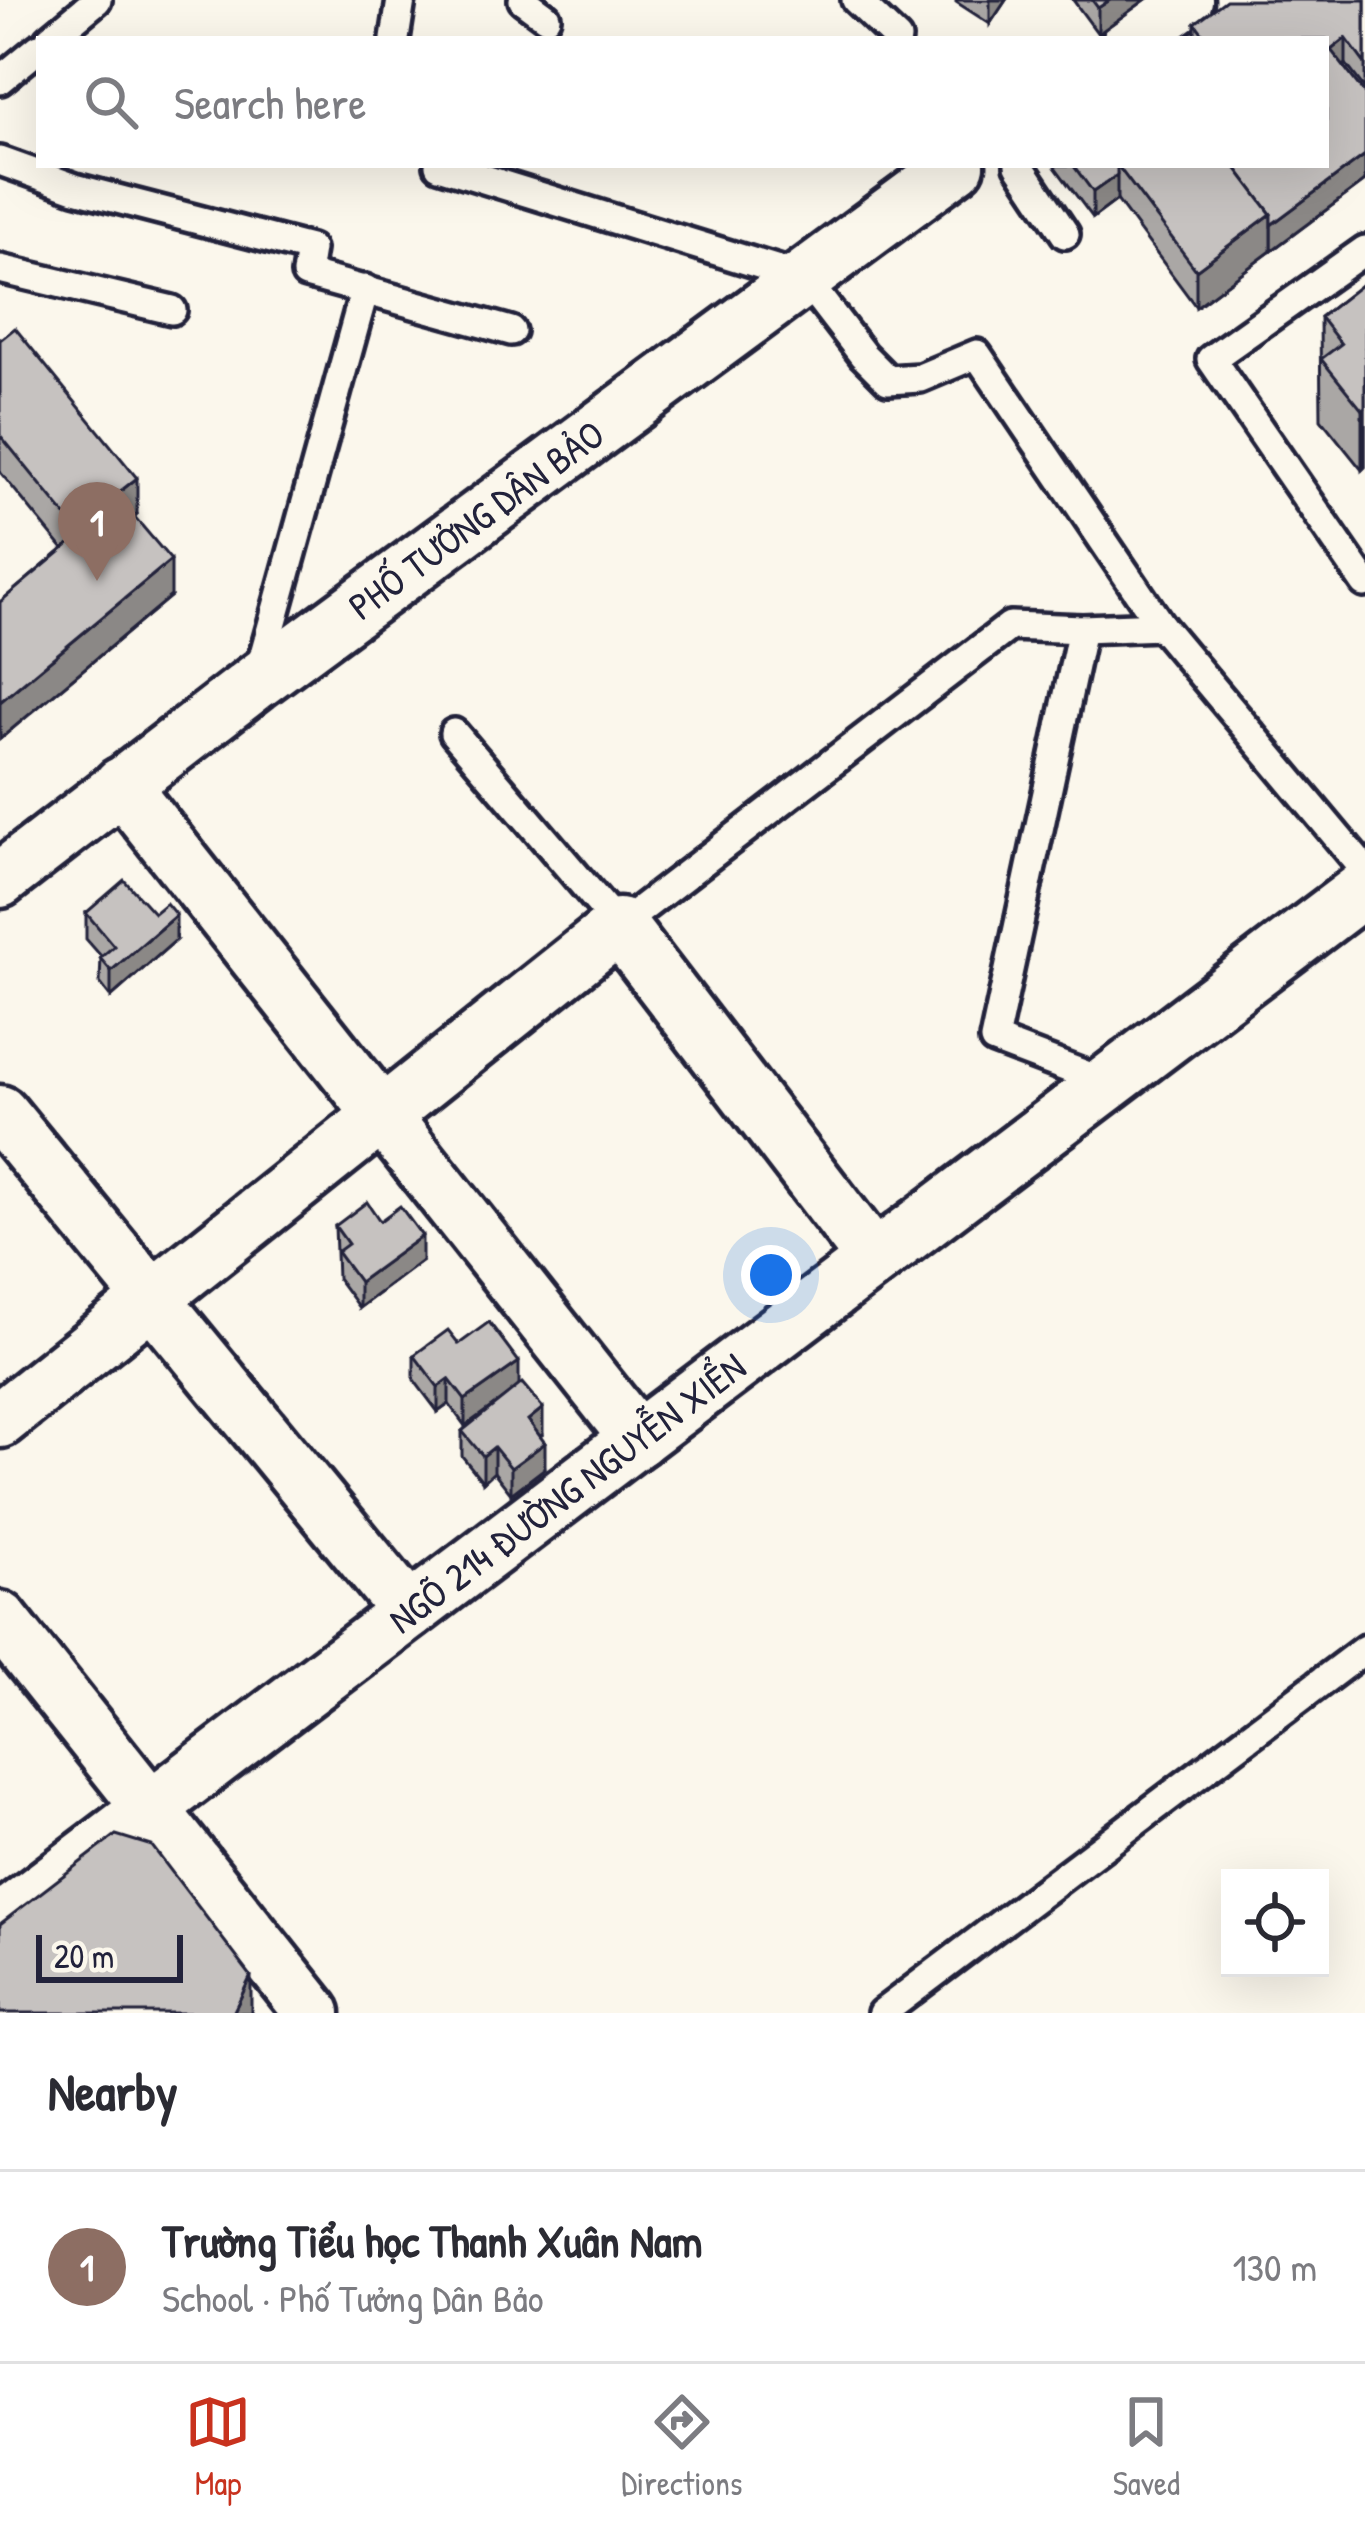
<!DOCTYPE html>
<meta charset="utf-8">
<style>
body{margin:0;font-family:"Patrick Hand",sans-serif;background:#f7f7f7;color:#2b2b33}
.controls{position:absolute;right:36px;bottom:36px;display:grid;overflow:hidden;border-radius:0px;box-shadow:0 12px 48px #0002}
.controls button{width:108px;height:108px;display:grid;place-items:center;padding:0;border:0;border-bottom:3px solid #e1e1e2;background:#fff;color:#2b2b33;font:60px sans-serif}
.scale{position:absolute;left:36px;bottom:30px;width:147px;box-sizing:border-box;padding-left:12px;border:6px solid #22223b;border-top:0;font-size:33px;line-height:42px;white-space:nowrap;color:#22223b;-webkit-text-stroke:9px #fbf7ec;paint-order:stroke}
.you{position:absolute;left:771px;top:1275px;width:42px;height:42px;margin:-30px;border:9px solid #fff;border-radius:50%;background:#1a73e8;box-shadow:0 0 0 18px #1a73e833}
.badge{display:grid;place-items:center;width:78px;height:78px;border-radius:50%;background:#c8321e;color:#fff;font-size:39px;font-weight:700}
.pin{position:absolute;translate:-50% -99px;filter:drop-shadow(0 3px 6px #0008)}
.pin::after{content:'';position:absolute;top:63px;width:42px;height:36px;background:inherit;clip-path:polygon(0 0,100% 0,50% 100%)}
.list{margin:0;padding:0;list-style:none}
h2{display:flex;justify-content:space-between;align-items:center;height:156px;margin:0;padding:0 48px;font-size:51px}
h2 small{font-size:39px;font-weight:400;color:#7c7c81}
.list li{display:grid;grid-template-columns:78px 1fr auto;gap:36px;align-items:center;box-sizing:border-box;height:192px;padding:0 48px;border-top:3px solid #e1e1e2}
.list b{display:block;font-size:45px;white-space:nowrap}
.list p{margin:0;font-size:39px;white-space:nowrap;color:#7c7c81}
.list em{font-size:39px;font-style:normal;color:#7c7c81}
.icon{flex:none;width:66px;height:66px;fill:none;stroke:currentColor;stroke-width:2;stroke-linecap:round;stroke-linejoin:round}
.map{position:relative;flex:none;width:1365px;height:2013px;overflow:hidden}
.search{position:absolute;background:#fff;box-shadow:0 12px 48px #0002;left:36px;right:36px;top:36px;height:132px;display:flex;align-items:center;gap:30px;box-sizing:border-box;padding:0 42px;border-radius:0px;color:#7c7c81;font-size:45px}
.sheet{height:348px;background:#fff}
nav{display:flex;justify-content:space-around;align-items:center;box-sizing:border-box;height:168px;border-top:3px solid #e1e1e2;background:#fff;font-size:33px;color:#7c7c81}
nav a{display:grid;justify-items:center;gap:6px}
nav .on{color:#c8321e}
.map>svg:first-child{display:block}
.lines{fill:none;stroke-linecap:round;stroke-linejoin:round}
.lane-casing{stroke:#22223b;stroke-width:36}
.street-casing{stroke:#22223b;stroke-width:63}
.lane{stroke:#fbf7ec;stroke-width:27}
.street{stroke:#fbf7ec;stroke-width:54}
.wall{fill:#aaa7a5;stroke:#22223b;stroke-width:3}
.shaded-wall{fill:#8b8886;stroke:#22223b;stroke-width:3}
.building{fill:#c6c2c0;stroke:#22223b;stroke-width:3}
.labels{text-anchor:middle;stroke-width:12;stroke-linejoin:round;paint-order:stroke}
.street-label{font-size:39px;fill:#22223b;stroke:#fbf7ec}
</style>
<div class="map">
<svg width="1365" height="2013" viewBox="0 0 1365 2013">
<rect width="100%" height="100%" fill="#fbf7ec"/>
<filter id="ink" filterUnits="userSpaceOnUse"><feTurbulence type="fractalNoise" baseFrequency=".00833" numOctaves="2"/><feDisplacementMap in="SourceGraphic" scale="24" xChannelSelector="R" yChannelSelector="G"/><feConvolveMatrix kernelMatrix="1 2 1 2 8 2 1 2 1" color-interpolation-filters="sRGB"/></filter>
<g filter="url(#ink)">
<g class="lines">
<defs>
<g id="lane">
<path d="M523,0l23,17"/>
<path d="M856,0l41,39"/>
<path d="M50,39l47,-39"/>
<path d="M395,39l6,-39"/>
<path d="M0,80l39,-32"/>
<path d="M0,161l75,27 235,61 -4,25 205,57"/>
<path d="M439,165l365,113 59,77 25,25 32,-2 57,-24 184,272 204,244"/>
<path d="M1019,165l46,69"/>
<path d="M1365,250l-154,109 154,224"/>
<path d="M0,269l172,41"/>
<path d="M1082,629l-88,411 113,43"/>
<path d="M259,672l106,-383"/>
<path d="M454,733l165,193 391,-300 72,3 79,-3"/>
<path d="M882,2013l483,-364"/>
</g>
<g id="street">
<path d="M1131,39l54,-39"/>
<path d="M121,785l517,654"/>
<path id="s1" d="M0,880l256,-198 701,-517"/>
<path d="M0,1113l409,499"/>
<path d="M0,1420l619,-494 255,333"/>
<path d="M0,1619l313,394"/>
<path id="s2" d="M0,1922l1365,-1034"/>
</g>
</defs>
<use href="#lane" class="lane-casing"/>
<use href="#street" class="street-casing"/>
<use href="#lane" class="lane"/>
<use href="#street" class="street"/>
</g>
<g class="wall">
<path d="M956,0h50l-16,24 -34,-22z"/>
<path d="M1073,0h72l-47,34z"/>
<path d="M1365,0v89l-19,-25 -3,2 22,28v87l-169,126 -79,-107 -24,18 -38,-51v-2h271v-126h-136l5,-3v-13z"/>
<path d="M1365,282v185l-3,3 -41,-51 -1,-102z"/>
<path d="M0,340l137,174 -3,2 37,80 -171,143v-137l63,-53 -63,-77z"/>
<path d="M86,913l90,27 -65,57 -11,-14 1,-27 -15,-17z"/>
<path d="M380,1221l42,40 -63,47 -22,-30 -2,-52z"/>
<path d="M459,1344l60,41 24,49 -3,2 5,32 -34,26 -17,-22 -11,10 -21,-26v-25l32,-26 -29,21 -16,-22 -11,8 -24,-32v-25z"/>
</g>
<g class="shaded-wall">
<path d="M990,0h16l-16,24z"/>
<path d="M1110,0h35l-47,34v-26z"/>
<path d="M1346,38v26l-15,11v-25z"/>
<path d="M1365,155v26l-94,70v-26z"/>
<path d="M1117,175v25l-24,18v-26z"/>
<path d="M1271,214v37l-75,56v-37z"/>
<path d="M1365,408v59l-3,3v-60z"/>
<path d="M137,478v36l-62,50v-37z"/>
<path d="M171,560v36l-171,143v-37z"/>
<path d="M176,915v25l-65,57v-26z"/>
<path d="M422,1236v25l-63,47v-26z"/>
<path d="M519,1362v25l-54,39v-26z"/>
<path d="M449,1379v25l-11,8v-25z"/>
<path d="M543,1408v26l-15,12v-26z"/>
<path d="M545,1443v25l-34,26v-26z"/>
<path d="M494,1447v25l-11,10v-26z"/>
<path d="M251,1976v37h-18z"/>
</g>
<g class="building">
<path d="M1092,0h18l-12,8z"/>
<path d="M1226,0h139v64l-19,-26 -15,12 34,44v61l-94,70v-11l-37,-49h92v-126h-119l-12,-16z"/>
<path d="M1073,165h44v10l-24,17z"/>
<path d="M1117,165h117l37,49 -75,56z"/>
<path d="M1365,282v126l-3,2 -41,-51 20,-15 -21,-27z"/>
<path d="M15,328l122,150 -62,49 -75,-92v-95z"/>
<path d="M121,501l50,59 -171,142v-100z"/>
<path d="M124,880l30,33 12,-10 10,12 -65,56 -11,-13 14,-12 -28,-33z"/>
<path d="M367,1202l13,19 20,-15 22,30 -63,46 -22,-30 11,-8 -13,-18z"/>
<path d="M489,1322l30,40 -54,38 -16,-21 -11,8 -24,-32 34,-25 11,14z"/>
<path d="M522,1383l21,25 -15,12 17,23 -34,25 -17,-21 -11,9 -21,-25z"/>
<path d="M116,1835l36,11 99,130 -18,37h-233v-89z"/>
</g>
</g>
<g class="labels">
<g class="street-label">
<text dy="14" stroke="none"><textPath href="#s1" startOffset="597">PHỐ TƯỞNG DÂN BẢO</textPath></text>
<text dy="14" stroke="none"><textPath href="#s2" startOffset="711">NGÕ 214 ĐƯỜNG NGUYỄN XIỂN</textPath></text>
</g>
</g>
</svg>
<div class="controls">
<button><svg class="icon" aria-label="locate" viewBox="0 0 24 24"><circle cx="12" cy="12" r="6"/><path d="M12 2v4M12 18v4M2 12h4M18 12h4"/></svg></button>
</div>
<div class="scale">20 m</div>
<div class="you"></div>
<div class="pin badge" style="left:97px;top:581px;background:#8d6e63">1</div>
<div class="search"><svg class="icon" aria-label="search" viewBox="0 0 24 24"><circle cx="10" cy="10" r="6"/><path d="M15 15l6 6"/></svg>Search here</div>
</div>
<section class="sheet">
<h2>Nearby<small></small></h2>
<ul class="list">
<li><span class="badge" style="background:#8d6e63">1</span><div><b>Trường Tiểu học Thanh Xuân Nam</b><p>School · Phố Tưởng Dân Bảo</p></div><em>130 m</em></li>
</ul>
</section>
<nav>
<a class="on"><svg class="icon" aria-label="map" viewBox="0 0 24 24"><path d="M3 6l6-2 6 2 6-2v14l-6 2-6-2-6 2zM9 4v14M15 6v14"/></svg>Map</a>
<a><svg class="icon" aria-label="directions" viewBox="0 0 24 24"><path d="M12 3l9 9-9 9-9-9zM9 14v-3h6M13 9l2 2-2 2"/></svg>Directions</a>
<a><svg class="icon" aria-label="saved" viewBox="0 0 24 24"><path d="M7 4h10v16l-5-4-5 4z"/></svg>Saved</a>
</nav>
